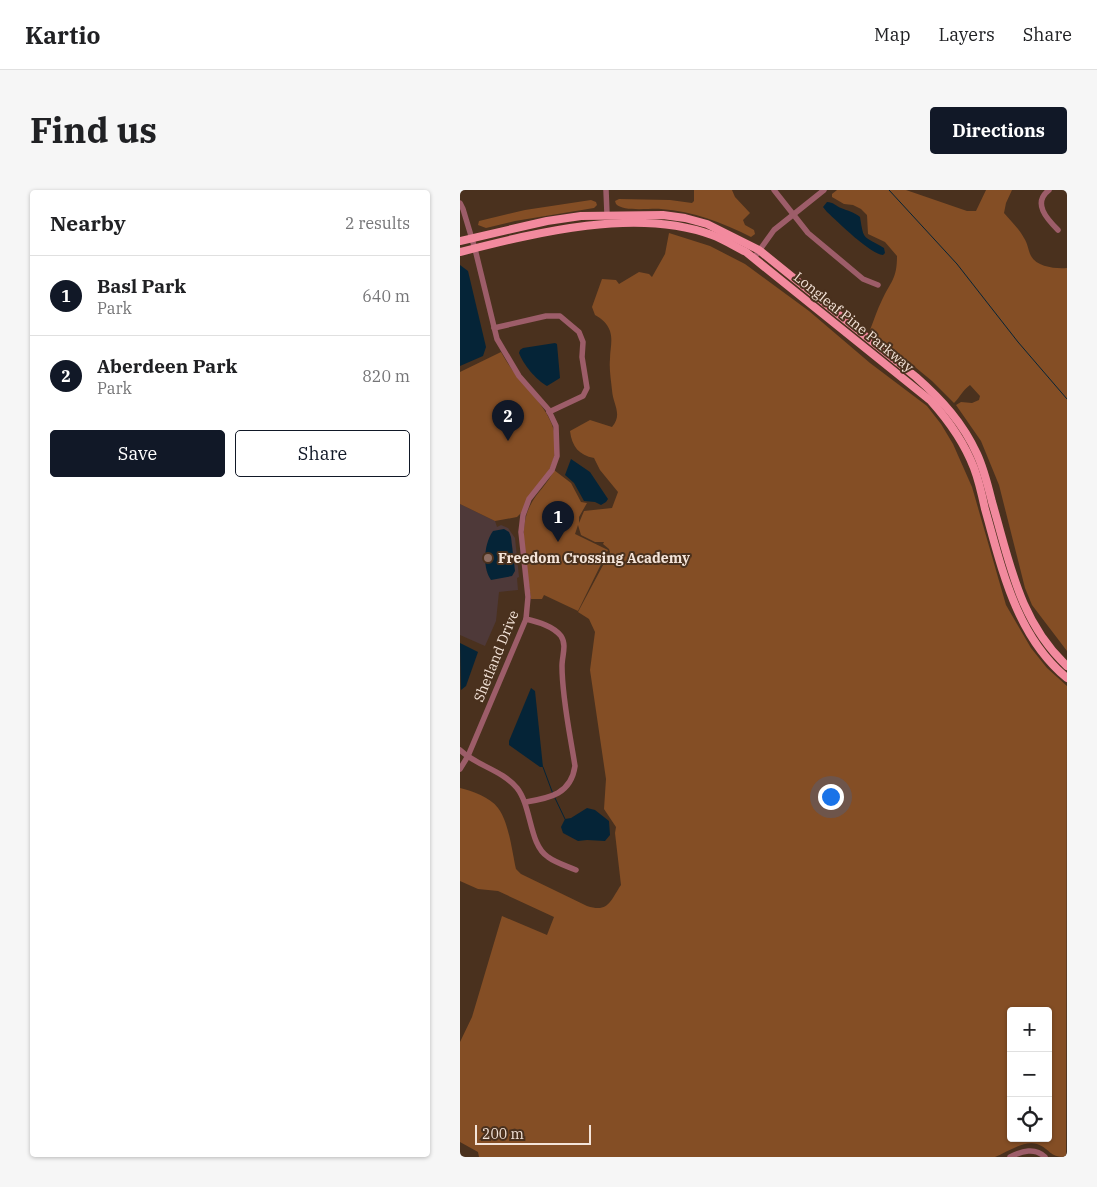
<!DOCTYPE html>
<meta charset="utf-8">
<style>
body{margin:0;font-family:"IBM Plex Serif",serif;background:#f6f6f6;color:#202124}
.controls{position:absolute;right:15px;bottom:15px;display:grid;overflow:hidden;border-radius:5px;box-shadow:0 1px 4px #0004}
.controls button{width:45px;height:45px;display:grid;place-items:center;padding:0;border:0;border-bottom:1px solid #e0e0e0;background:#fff;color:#202124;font:25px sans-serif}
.scale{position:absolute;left:15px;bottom:12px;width:116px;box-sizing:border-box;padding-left:5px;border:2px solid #f4e4d9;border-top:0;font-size:14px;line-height:18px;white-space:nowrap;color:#f4e4d9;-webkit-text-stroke:4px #4a311e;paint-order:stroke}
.you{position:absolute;left:370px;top:606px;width:18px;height:18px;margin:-12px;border:4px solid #fff;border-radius:50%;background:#1a73e8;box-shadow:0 0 0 8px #1a73e833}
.badge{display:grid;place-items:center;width:32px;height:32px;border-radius:50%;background:#111827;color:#fff;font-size:16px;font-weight:700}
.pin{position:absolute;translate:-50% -41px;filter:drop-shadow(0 1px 2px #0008)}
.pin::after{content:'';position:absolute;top:26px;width:18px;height:15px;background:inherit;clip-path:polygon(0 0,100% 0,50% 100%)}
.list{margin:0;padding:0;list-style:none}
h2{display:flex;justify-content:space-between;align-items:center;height:65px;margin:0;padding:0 20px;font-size:21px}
h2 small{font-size:16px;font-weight:400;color:#757577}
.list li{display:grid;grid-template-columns:32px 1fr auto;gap:15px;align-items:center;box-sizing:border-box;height:80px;padding:0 20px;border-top:1px solid #e0e0e0}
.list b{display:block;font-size:19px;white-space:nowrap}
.list p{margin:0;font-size:16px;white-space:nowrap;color:#757577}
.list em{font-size:16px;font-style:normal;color:#757577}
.actions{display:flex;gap:10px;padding:15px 20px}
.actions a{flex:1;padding:11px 0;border:1px solid #111827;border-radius:5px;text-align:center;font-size:18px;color:#111827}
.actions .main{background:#111827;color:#fff}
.icon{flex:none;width:28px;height:28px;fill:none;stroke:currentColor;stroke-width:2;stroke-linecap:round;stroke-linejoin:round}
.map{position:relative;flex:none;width:607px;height:967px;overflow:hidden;border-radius:5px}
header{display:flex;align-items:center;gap:30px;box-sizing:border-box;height:70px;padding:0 25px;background:#fff;border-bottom:1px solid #e0e0e0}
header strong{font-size:24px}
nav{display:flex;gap:28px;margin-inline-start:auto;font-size:18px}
.intro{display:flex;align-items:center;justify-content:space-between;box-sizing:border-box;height:120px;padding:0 30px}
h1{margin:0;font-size:35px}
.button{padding:12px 22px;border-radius:5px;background:#111827;color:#fff;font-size:18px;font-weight:700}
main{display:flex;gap:30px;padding:0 30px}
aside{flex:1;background:#fff;border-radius:5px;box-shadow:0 1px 4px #0004}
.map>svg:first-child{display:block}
.education{fill:#4e3939}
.green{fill:#844e25;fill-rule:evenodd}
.water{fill:#052437}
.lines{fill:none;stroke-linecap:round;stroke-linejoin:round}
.stream{stroke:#052437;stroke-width:1}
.minor{stroke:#9d5d69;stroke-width:5.5}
.major{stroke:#f28a9e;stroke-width:8}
.education-dot{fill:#8d6e63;stroke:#4a311e;stroke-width:2}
.labels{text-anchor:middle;stroke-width:4;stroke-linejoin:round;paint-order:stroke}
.street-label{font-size:14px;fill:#f4e4d9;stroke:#4a311e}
.poi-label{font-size:14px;font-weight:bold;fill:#f4e4d9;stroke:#4a311e;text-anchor:start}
</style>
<header>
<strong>Kartio</strong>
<nav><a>Map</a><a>Layers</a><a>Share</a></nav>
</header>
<div class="intro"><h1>Find us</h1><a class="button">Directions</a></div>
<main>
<aside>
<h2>Nearby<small>2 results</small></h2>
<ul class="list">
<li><span class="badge">1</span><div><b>Basl Park</b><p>Park</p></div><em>640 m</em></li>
<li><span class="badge">2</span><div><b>Aberdeen Park</b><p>Park</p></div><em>820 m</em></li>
</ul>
<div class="actions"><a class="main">Save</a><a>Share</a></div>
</aside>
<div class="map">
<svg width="607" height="967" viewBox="0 0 607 967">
<rect width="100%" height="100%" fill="#4a311e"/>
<path class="education" d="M0,314l35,17 2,6 4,-2 7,3 7,10 4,39 -2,1 1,12 -19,2 -3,29 -11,25 -25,-11z"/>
<g class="green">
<path d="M234,0h38l3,7 15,16 -7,7 2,5 9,5 1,4 -4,3c-28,-14 -58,-26 -90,-28 -11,-1 -38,3 -45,-5l-1,-3 4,-2 51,1 22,3 2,-2z"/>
<path d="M377,0h69l61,21h9l10,-21h26l-6,13 -2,10c7,8 15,16 20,25 4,6 4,12 7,18 6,11 25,13 36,12v383l-35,-46 -7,-17 -26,-103 -18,-44 -25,-36 5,-3 11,1 7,-3 1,-4 -10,-11c-9,7 -9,11 -16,18l-22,-22 -62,-51c4,-10 7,-20 12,-30 9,-19 15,-21 15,-44l-12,-14 -17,-8 -1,-19 -6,-6 -8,-4 -9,-1 -12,-7v-3z"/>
<path d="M131,10l5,2 1,3 -3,3 -79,13 -29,7 -8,-3 1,-4 46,-11z"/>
<path d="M209,43l41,13 35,18 64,47 61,52 57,43 14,18 12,20 19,43 34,118 25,43 16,20 20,18 -1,471c-18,0 -15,-8 -29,-13 -13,-4 -30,8 -42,13h-516l-1,-5 -18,-10v-100l12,-25 30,-101 45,19 7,-18 -56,-26 -20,-2 -18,-8v-93c12,3 30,9 38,20 11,14 14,44 18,61l5,5 66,32c22,7 23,-5 34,-21l-6,-52 1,-6 -12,-18 2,-30 -16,-109 5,-38 -6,-13 -11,-7 32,-60 -1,-3 -6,-5 1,-2h-9l-14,-7 -3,-10 -3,9 33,16 -30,61 -34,-16 -2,4h-11c-3,-27 -14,-69 -1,-93 6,-13 18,-22 24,-36l17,13 10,19 6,1 -8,14v6l5,-12 28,-3 6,-16 -18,-22 -6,-12c-15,-3 -22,-11 -24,-27l20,-11 22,7c11,-13 1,-22 0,-37 -1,-10 -3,-21 -2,-31 0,-10 3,-18 0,-28 -3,-8 -8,-12 -15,-16l-3,-8 10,-28 14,1 3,4 20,-12 10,2 3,3 13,-23zM551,821h37v127h-37z"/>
<path d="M41,162c5,9 10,17 17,25 22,27 50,52 32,91 -7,15 -19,30 -29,45l-4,4 -22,4 -35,-17v-132z"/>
</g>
<g class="water">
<path d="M367,12c6,0 9,4 14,6 7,3 13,4 19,9 4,25 3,18 24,31l1,5 -2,2c-13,-1 -45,-33 -56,-43l-4,-5z"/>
<path d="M0,75l8,6 18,76 -3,9 -23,10z"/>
<path d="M95,153l2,1 3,34 -13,8c-11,-6 -24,-22 -28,-33l1,-3 3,-2z"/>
<path d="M111,269l19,13 18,27 -2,3 -5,3 -6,-3 -11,-1 -10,-18 -9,-8z"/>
<path d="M44,339l5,3 2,5 4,34 -3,5 -21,4c-9,-12 -7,-37 2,-49z"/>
<path d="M0,453l18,9 -12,34 -5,4z"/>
<path d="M71,498l4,3 8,76h-3l-31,-22v-4z"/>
<path d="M127,618l8,2 14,11 1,14 -5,6 -18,-1 -9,1 -15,-8 -2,-6 4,-8 6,-1z"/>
</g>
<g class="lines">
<g class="stream">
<path d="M429,0l68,74 61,78 49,57"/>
<path d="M83,577l10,27"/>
<path d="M95,608l10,21"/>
</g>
<g class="minor">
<path d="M146,0l1,24"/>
<path d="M314,0l34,43 55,46 15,6"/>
<path d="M589,0c-17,13 -2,29 9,40"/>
<path d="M0,13l3,6 12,40 22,90 22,37 29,33 8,17 1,30 -5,14 -23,29 -6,16 -2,17 7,65 -2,22 -58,137 -8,13"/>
<path d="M294,68l20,-28 50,-40"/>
<path d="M34,138l52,-12h14l19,16 4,10 -1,15 5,31 -4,8 -34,16"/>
<path d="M66,429c12,3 27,7 35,17 6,9 1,20 1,30 0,32 8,68 13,100 -4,28 -25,32 -49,36"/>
<path d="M0,560c17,16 42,20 57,38 15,19 12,57 31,69 8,6 19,9 28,13"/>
<path d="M550,967c12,-6 25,-10 35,0"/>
</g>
<g class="major">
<path d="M0,51l87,-20 34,-5 82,-1 22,3 22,6 52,26 157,127c26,23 47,46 61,77 7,15 11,32 15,48 18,61 27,119 75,164"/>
<path d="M0,62c75,-19 176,-45 252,-17 11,4 22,11 34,17l185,149c18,20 33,41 43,67 5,13 8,27 11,41 17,60 31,127 82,169"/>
</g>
</g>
<circle class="education-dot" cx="28" cy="368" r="5"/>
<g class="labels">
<g class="street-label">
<text transform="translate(394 132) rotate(39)" y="5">Longleaf Pine Parkway</text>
<text transform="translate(36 466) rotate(-68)" y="5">Shetland Drive</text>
</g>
<g class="poi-label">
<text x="38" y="373">Freedom Crossing Academy</text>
</g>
</g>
</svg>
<div class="controls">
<button>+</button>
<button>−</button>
<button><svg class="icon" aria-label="locate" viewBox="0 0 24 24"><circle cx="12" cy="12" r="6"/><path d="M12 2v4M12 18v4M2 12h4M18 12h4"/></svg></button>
</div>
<div class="scale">200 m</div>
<div class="you"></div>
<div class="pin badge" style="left:98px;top:352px">1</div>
<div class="pin badge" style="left:48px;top:251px">2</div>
</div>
</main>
